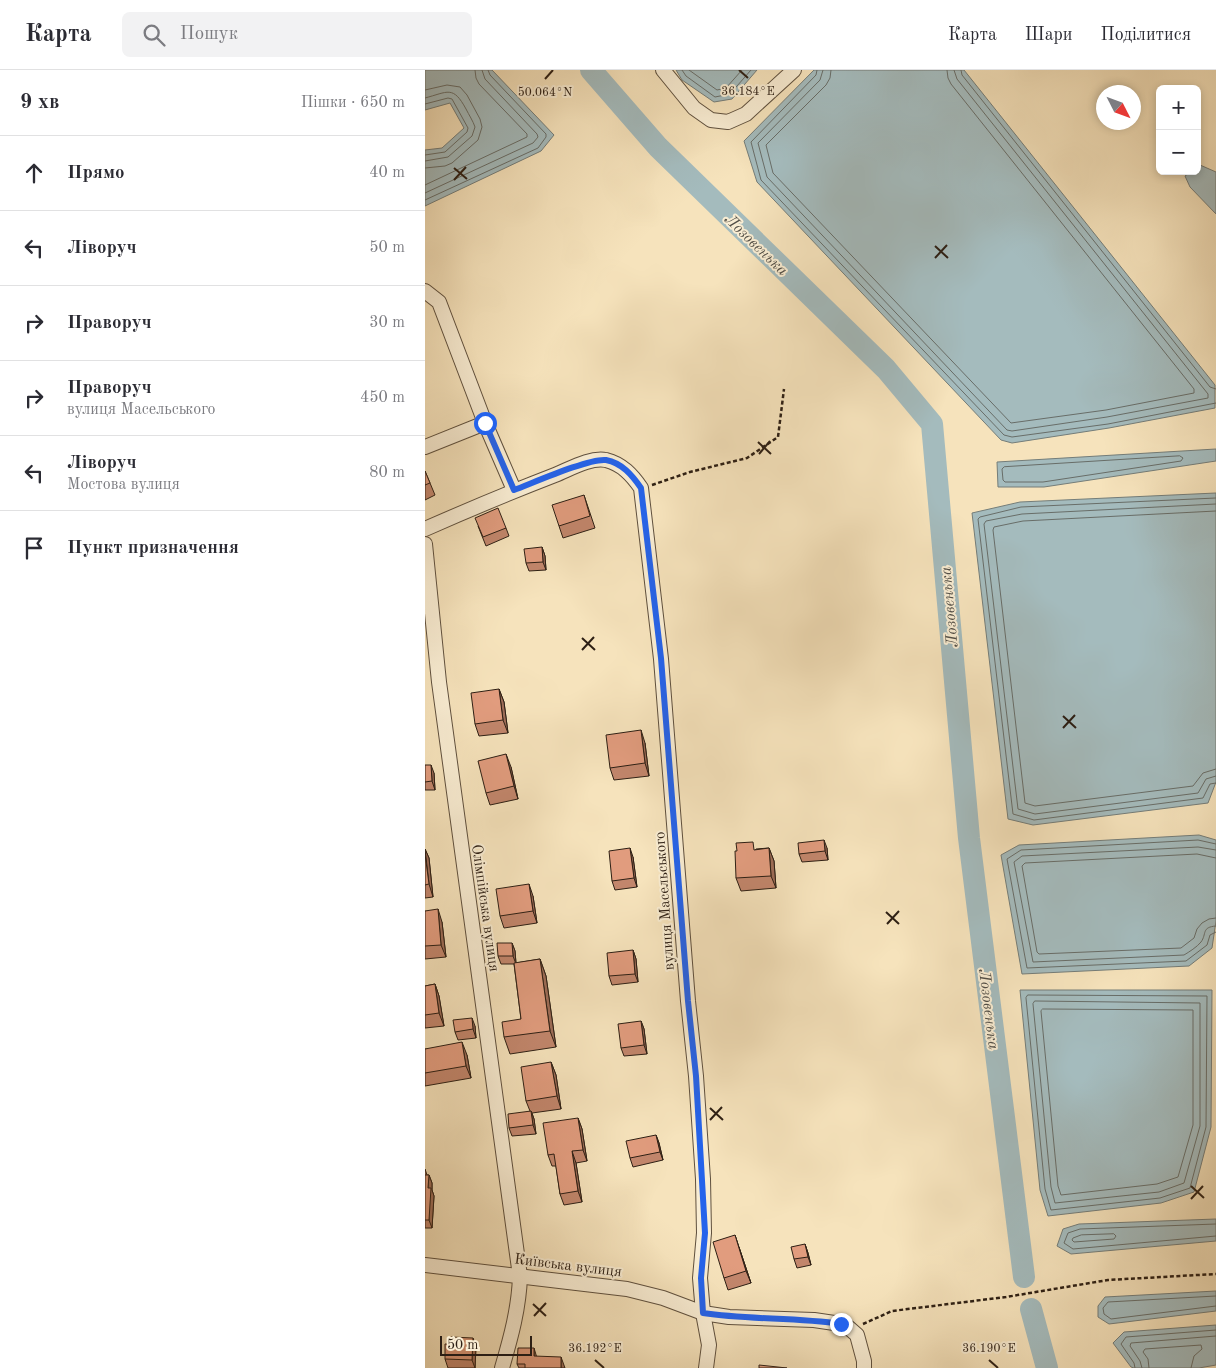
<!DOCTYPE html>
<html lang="uk">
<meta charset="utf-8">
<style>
body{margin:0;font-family:"Old Standard TT",serif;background:#f2f2f3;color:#2b2b33}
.controls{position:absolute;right:15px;top:15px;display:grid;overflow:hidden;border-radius:8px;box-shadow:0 2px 8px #0003}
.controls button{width:45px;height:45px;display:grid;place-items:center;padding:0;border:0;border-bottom:1px solid #e1e1e2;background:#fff;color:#2b2b33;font:25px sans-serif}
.compass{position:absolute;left:671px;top:15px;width:45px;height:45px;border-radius:50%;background:#fff;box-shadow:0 2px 8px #0003;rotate:132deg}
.scale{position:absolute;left:15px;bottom:12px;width:92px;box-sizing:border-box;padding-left:5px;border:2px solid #2d1f14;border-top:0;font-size:14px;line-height:18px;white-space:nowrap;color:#2d1f14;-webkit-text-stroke:4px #f9edd3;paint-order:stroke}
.stop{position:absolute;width:15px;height:15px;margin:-11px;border:4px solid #2563eb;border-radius:50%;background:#fff}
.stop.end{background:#2563eb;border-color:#fff;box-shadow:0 1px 5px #0008}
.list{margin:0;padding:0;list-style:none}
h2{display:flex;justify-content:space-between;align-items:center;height:65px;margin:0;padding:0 20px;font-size:21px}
h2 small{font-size:16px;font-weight:400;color:#7c7c81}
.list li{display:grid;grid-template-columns:32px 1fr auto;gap:15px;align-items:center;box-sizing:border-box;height:75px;padding:0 20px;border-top:1px solid #e1e1e2}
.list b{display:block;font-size:19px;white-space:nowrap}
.list p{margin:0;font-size:16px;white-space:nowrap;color:#7c7c81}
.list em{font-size:16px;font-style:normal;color:#7c7c81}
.icon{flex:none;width:28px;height:28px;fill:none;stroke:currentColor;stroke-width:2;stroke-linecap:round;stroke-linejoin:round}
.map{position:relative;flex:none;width:791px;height:1298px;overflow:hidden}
header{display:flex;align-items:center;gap:30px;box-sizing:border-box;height:70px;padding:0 25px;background:#fff;border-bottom:1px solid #e1e1e2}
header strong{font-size:24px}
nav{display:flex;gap:28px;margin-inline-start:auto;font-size:18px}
.search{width:350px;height:45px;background:#f2f2f3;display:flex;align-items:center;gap:12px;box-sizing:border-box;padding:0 18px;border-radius:8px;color:#7c7c81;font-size:19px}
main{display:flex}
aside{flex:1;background:#fff}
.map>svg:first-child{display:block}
.water{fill:#a4bbbd;stroke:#747d79}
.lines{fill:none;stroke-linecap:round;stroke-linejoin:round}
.shore{stroke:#686d68;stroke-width:1}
.river{stroke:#a4bbbd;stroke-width:22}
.minor-casing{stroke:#5f503e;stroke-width:16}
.path{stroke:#2d1f14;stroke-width:2.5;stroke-dasharray:4 2.5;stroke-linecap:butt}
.minor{stroke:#f9edd3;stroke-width:14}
.wall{fill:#c2866c;stroke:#2d1f14}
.shaded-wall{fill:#9e6d58;stroke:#2d1f14}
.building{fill:#e19c7e;stroke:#2d1f14}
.route{stroke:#2563eb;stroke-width:6}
.ticks{fill:none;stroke:#2d1f14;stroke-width:2}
.labels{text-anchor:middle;stroke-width:4;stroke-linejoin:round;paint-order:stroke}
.street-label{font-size:15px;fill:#2d1f14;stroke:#f9edd3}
.water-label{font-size:16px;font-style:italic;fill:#514e47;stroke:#f9edd3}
.ticks-label{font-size:12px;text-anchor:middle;fill:#2d1f14;stroke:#f9edd3;stroke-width:4;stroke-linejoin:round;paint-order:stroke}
</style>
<header>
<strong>Карта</strong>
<div class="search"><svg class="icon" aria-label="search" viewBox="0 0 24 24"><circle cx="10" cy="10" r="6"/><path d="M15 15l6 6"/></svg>Пошук</div>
<nav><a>Карта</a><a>Шари</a><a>Поділитися</a></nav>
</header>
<main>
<aside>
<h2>9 хв<small>Пішки · 650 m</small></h2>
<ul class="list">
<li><svg class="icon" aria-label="ahead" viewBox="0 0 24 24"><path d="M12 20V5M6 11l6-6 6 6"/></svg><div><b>Прямо</b></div><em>40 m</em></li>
<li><svg class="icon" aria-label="left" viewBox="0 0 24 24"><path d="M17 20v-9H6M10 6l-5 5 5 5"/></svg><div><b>Ліворуч</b></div><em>50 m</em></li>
<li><svg class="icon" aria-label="right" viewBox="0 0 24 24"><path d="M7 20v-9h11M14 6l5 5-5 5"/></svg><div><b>Праворуч</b></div><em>30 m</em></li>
<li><svg class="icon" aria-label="right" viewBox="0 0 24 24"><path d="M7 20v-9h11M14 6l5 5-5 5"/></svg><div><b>Праворуч</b><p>вулиця Масельського</p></div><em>450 m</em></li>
<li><svg class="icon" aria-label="left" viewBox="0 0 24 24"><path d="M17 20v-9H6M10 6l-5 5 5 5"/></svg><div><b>Ліворуч</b><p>Мостова вулиця</p></div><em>80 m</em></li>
<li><svg class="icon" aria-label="arrive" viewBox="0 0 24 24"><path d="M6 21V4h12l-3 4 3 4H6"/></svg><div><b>Пункт призначення</b></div></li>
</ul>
</aside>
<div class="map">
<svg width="791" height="1298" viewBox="0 0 791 1298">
<rect width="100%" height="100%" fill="#f6e3bc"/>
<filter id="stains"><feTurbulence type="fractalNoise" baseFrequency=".004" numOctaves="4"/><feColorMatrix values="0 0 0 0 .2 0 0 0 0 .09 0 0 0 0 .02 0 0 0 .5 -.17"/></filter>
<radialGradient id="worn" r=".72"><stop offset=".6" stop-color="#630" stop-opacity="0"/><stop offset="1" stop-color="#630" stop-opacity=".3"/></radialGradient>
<g class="water">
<path d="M0,0h67l62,65 -13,16 -116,55v-56l17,-2 22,-20 -14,-25 -25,7z"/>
<path d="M251,0h81l-25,29 -18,3 -32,-22z"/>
<path d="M389,0h150l251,315v23l-106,20 -97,15 -11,-3 -244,-258 -13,-41z"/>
<path d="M775,95l16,7v42l-26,-27 -5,-11 7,-5h5v-4z"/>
<path d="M791,379v12l-172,26h-46l-1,-25z"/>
<path d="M791,423v289l-8,21 -175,22 -25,-6 -36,-306 48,-11z"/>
<path d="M774,765l17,5v81l-4,27 -23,18 -167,8 -21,-119 18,-10z"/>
<path d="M595,920h192l-1,137 -17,65 -33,11 -113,13 -8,-26z"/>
<path d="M791,1149v22l-145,13 -14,-8 6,-17 16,-5z"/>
<path d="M791,1221v20l-107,13 -11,-7v-11l7,-9z"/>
<path d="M791,1255v40l-17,3h-65l-3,-1 -18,-24 11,-11z"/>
</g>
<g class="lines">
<g class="shore">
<path d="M257,0l4,6 29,21 15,-3 21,-24"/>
<path d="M264,0l28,20 9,-2 16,-18"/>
<path d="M392,0l-1,5 -65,67 10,38 243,255 8,2 96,-13 108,-21"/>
<path d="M398,0l-3,10 -62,63 9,34 240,253 5,1 95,-14 101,-19v-4l-251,-315 -3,-9"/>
<path d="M406,0l-1,8 -4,7 -60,60 7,28 238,250 95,-13 88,-17v-4l-243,-305 -3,-6 -1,-8"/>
<path d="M536,0l1,5 248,312 6,2"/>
<path d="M0,20l22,-5 13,2 7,8 13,24 2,8 -4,13 -26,23 -7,3 -20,2"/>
<path d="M0,28c23,-6 28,-13 41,11 3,6 7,12 9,18l-3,9 -24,21 -23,4"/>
<path d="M0,34l23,-6 4,1 16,29 -1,4 -22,20 -20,3"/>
<path d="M0,115l102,-48v-3l-48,-50 -3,-6 -1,-8"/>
<path d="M0,123l108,-50 5,-6 -1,-3 -52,-55 -3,-9"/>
<path d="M0,130l113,-52 8,-11v-3l-56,-59 -2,-5"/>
<path d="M755,386l3,2 -2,3 -138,21h-38l-2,-2 -1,-11 2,-2z"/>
<path d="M791,428l-195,9 -41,10 -2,2 35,295 21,6 169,-22 7,-14 6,-1"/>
<path d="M791,434l-194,10 -36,7 -2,3 34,285 17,5 163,-21 8,-14 10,-3"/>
<path d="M791,441l-193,10 -29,6 -1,3 32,273 10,3 158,-20 10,-13 13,-4"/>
<path d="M791,774l-18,-4 -177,10 -14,9 20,109 159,-7 21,-16 3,-10 6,-3"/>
<path d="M791,780l-18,-3 -176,9 -8,6 19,100 151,-7c5,-3 13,-8 17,-13 6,-8 0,-15 15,-16"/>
<path d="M791,788l-19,-4 -172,9 -3,3 15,86 2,2 142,-6 13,-10 3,-9 5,-6 7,-4 7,-1"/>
<path d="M603,925l179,1 -1,131 -16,61 -30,10 -109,12 -6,-21 -19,-191z"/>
<path d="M610,931l165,2v123l-16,57 -25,9 -104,11 -4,-16 -18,-183z"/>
<path d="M618,939l150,1v115l-15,52 -21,7 -96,11 -3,-9 -17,-175z"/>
<path d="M791,1154l-136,5 -12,4 -4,10 9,6 143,-13"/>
<path d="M689,1164l2,2 -2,3 -40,3 -2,-2 1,-2 8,-3z"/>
<path d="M791,1226l-108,6 -5,6 1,6 7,5 105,-13"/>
<path d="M710,1298l-1,-5 -13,-19 5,-7 90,-7"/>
<path d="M717,1298l-2,-7 -10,-15 1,-3 85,-7"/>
<path d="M724,1298l-1,-9 -5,-7 2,-3 56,-4 1,4 -8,7 -3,12"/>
</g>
<g class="river">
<path d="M166,0l67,77 228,222 46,55 37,414 55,439"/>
<path d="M606,1239l16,59"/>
</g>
<defs>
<g id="minor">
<path d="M238,0l31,38 17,12 17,2 18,-8 48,-44"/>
<path d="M0,221l14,11 46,121 29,67"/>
<path d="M0,377l60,-24"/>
<path d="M0,459c43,-19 86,-37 130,-54 15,-6 35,-18 51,-15 16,4 26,15 35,28l20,171 27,342 8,75 7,103 1,54 -4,45 3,35 6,32 -3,23"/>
<path d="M0,474l14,138 81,594c-1,32 -9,61 -18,92"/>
<path d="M0,1195l202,24 36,9 40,15 26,4 85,3 27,4 8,4 8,7 7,26v7"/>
</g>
</defs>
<use href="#minor" class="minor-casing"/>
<g class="path">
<path d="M227,415l38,-13 57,-14 31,-21 6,-48"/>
<path d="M438,1254l29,-13 114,-14 102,-17 108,-6"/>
</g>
<use href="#minor" class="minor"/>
</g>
<g class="wall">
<path d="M0,401l10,24 -10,5z"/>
<path d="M159,425l11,33 -32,10 -4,-12z"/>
<path d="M53,456l28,2 3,8 -23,10z"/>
<path d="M117,477l3,9 1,14 -17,1 -3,-8z"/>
<path d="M74,619l5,13 4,31 -29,3 -4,-12z"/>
<path d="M220,673l4,33 -35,4 -4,-12z"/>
<path d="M0,695l9,8 1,17h-10z"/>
<path d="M86,697l7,32 -28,6 -4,-12z"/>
<path d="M344,778l5,13 2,27 -35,3 -5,-13 20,-29z"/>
<path d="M402,778l1,12 -26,2 -3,-8z"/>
<path d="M0,779l4,9 4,39 -8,1z"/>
<path d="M208,787l4,30 -22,3 -3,-9z"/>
<path d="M108,826l4,27 -33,5 -4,-12z"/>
<path d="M0,841l17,11 4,35 -21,2z"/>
<path d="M87,873l3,8 1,12 24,-4 6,17 10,71 -46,7 -6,-17 17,-18 -7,-55h-13l-3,-8z"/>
<path d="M208,880l3,9 2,23 -26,3 -3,-9z"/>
<path d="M10,914l4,12 5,30 -19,2v-42z"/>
<path d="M216,951l3,8 3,25 -23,2 -3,-8z"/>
<path d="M50,956l1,12 -18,2 -3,-8z"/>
<path d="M0,979l42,6 4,23 -46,8z"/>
<path d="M126,992l5,13 5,34 -29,4 2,6 2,15 -24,2 -3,-8 21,-17 -4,-10z"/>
<path d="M153,1048l4,11 5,32 -11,2 6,39 -18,3 -4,-11 -4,-28h-4l-4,-11z"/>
<path d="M231,1065l3,8 4,17 -30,7 -3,-9z"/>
<path d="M0,1099l2,6h2l3,8v7l2,6 -2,32h-7z"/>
<path d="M380,1174l3,9 3,12 -14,3 -3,-9z"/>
<path d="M314,1177l12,36 -23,7 -4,-12z"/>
<path d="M51,1276l-1,22h-27l-3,-9z"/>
<path d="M112,1287l28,11h-46l-2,-4z"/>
</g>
<g class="shaded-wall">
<path d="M117,477l3,9 1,14 -3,-8z"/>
<path d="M74,619l5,13 4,31 -5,-13z"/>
<path d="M216,660l4,13 4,33 -4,-13z"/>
<path d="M81,684l5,13 7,32 -4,-13z"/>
<path d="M6,695l3,8 1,17 -3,-9z"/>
<path d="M399,770l3,8 1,12 -3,-9z"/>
<path d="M205,778l3,9 4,30 -3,-9z"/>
<path d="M344,778l5,13 2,27 -5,-12z"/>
<path d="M0,779l4,9 4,39 -4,-13z"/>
<path d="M104,814l4,12 4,27 -4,-12z"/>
<path d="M13,839l4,13 4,35 -5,-12z"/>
<path d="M87,873l3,8 1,13 -3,-8z"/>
<path d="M208,880l3,9 2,23 -3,-8z"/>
<path d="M115,889l6,17 10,71 -6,-16z"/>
<path d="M10,914l4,12 5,30 -5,-13z"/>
<path d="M47,948l3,8 1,12 -3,-9z"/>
<path d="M216,951l3,8 3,25 -3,-9z"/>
<path d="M37,972l5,13 4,23 -5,-12z"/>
<path d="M126,992l5,13 5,34 -4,-13z"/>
<path d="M106,1041l3,8 2,15 -3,-9z"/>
<path d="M153,1048l4,11 5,32 -4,-11z"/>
<path d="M231,1065l3,8 4,17 -3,-8z"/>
<path d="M147,1081l4,12 6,39 -4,-11z"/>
<path d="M4,1105l3,8v7l2,6 -2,32 -3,-8 -1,-32z"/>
<path d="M310,1165l16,48 -5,-12z"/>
<path d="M380,1174l3,9 3,12 -3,-8z"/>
<path d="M48,1268l3,8 -1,22 -3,-8z"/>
<path d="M109,1278l3,10 -3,-2z"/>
<path d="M136,1287l4,11h-4z"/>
</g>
<g class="building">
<path d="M0,401l5,12 -5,2z"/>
<path d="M159,425l6,21 -31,10 -7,-21z"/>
<path d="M73,438l8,20 -23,9 -8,-19z"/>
<path d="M117,477l1,15 -17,1 -2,-14z"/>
<path d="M74,619l4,31 -28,4 -4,-31z"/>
<path d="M216,660l4,33 -35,5 -4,-33z"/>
<path d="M81,684l8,32 -28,7 -8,-32z"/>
<path d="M0,695h6l1,16 -7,1z"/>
<path d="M399,770l1,11 -26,3 -1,-11z"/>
<path d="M328,772l1,8 15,-2 2,28 -35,2 -1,-27h2l-1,-8z"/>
<path d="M205,778l4,30 -22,3 -3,-30z"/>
<path d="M0,784l4,30 -4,1z"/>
<path d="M104,814l4,27 -33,5 -4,-27z"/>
<path d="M13,839l3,36 -16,1v-35z"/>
<path d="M72,873h15l1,13h-15z"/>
<path d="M208,880l2,24 -26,2 -2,-23z"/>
<path d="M115,889l10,72 -46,6 -2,-15 19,-3 -7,-56z"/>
<path d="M10,914l4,29 -14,2v-29z"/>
<path d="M47,948l1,11 -18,3 -2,-12z"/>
<path d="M216,951l3,24 -23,3 -3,-24z"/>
<path d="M37,972l4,24 -41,7v-24z"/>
<path d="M126,992l6,34 -31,5 -5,-34z"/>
<path d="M106,1041l2,14 -24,3 -1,-14z"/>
<path d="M153,1048l5,32 -11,1 6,40 -18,3 -6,-40 -6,1 -5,-32z"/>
<path d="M231,1065l4,17 -30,6 -4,-17z"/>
<path d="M0,1105h4l-1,13h3l-2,32h-4z"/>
<path d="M310,1165l11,36 -22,7 -11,-36z"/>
<path d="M380,1174l3,13 -14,2 -3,-12z"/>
<path d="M26,1267l22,1 -1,22 -27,-1v-15h5z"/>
<path d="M93,1278h16v8l27,1v11h-36v-4h-8z"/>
<path d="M334,1295l28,3h-28z"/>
</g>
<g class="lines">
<path class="route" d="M60,353l29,67c19,-7 75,-32 92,-30 16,3 26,15 35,28l20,170 27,343 8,75 9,157 -4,45 2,35c46,7 92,4 138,11"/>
</g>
<path class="ticks" d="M314,0l9,8M120,9l8,-9M29,98l13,11M29,110l12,-13M510,176l13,12M510,188l12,-13M333,372l13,12M334,384l11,-13M157,568l13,12M157,580l12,-13M638,646l13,12M638,658l12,-13M461,842l13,12M462,854l12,-13M285,1038l13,12M285,1050l12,-13M766,1116l13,12M766,1129l12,-13M108,1234l13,12M109,1246l12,-13M170,1290l9,8M564,1290l9,8"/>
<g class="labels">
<g class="street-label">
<text transform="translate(239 831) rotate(-94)" y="5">вулиця Масельського</text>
<text transform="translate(61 838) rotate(82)" y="5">Олімпійська вулиця</text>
<text transform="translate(143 1195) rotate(7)" y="5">Київська вулиця</text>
</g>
<g class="water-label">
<text transform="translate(332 174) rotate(44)" y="6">Лозовенька</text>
<text transform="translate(523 537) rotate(-95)" y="6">Лозовенька</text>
<text transform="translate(565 939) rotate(83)" y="6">Лозовенька</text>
</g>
</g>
<g class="ticks-label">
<text x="323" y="25">36.184°E</text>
<text x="120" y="26">50.064°N</text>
<text x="170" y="1282">36.192°E</text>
<text x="564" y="1282">36.190°E</text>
</g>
<rect width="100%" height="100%" filter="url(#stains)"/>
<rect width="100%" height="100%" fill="url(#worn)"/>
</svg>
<div class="controls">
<button>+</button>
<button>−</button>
</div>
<svg class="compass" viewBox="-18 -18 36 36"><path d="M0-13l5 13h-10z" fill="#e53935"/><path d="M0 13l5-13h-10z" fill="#7c7c81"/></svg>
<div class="scale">50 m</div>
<div class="stop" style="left:60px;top:353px"></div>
<div class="stop end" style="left:416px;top:1254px"></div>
</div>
</main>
